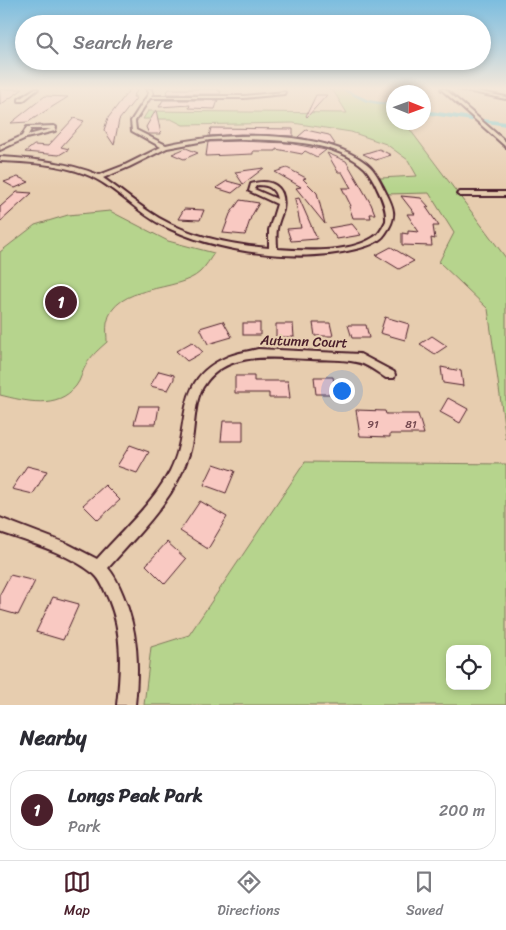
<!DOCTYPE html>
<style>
body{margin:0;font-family:Sriracha,sans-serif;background:#f7f7f7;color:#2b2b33}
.controls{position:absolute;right:15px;bottom:15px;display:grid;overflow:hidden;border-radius:10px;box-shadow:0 2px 8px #0003}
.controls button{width:45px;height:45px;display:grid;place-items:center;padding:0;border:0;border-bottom:1px solid #e1e1e2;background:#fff;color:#2b2b33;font:25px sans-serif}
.compass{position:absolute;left:386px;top:85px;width:45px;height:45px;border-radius:50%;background:#fff;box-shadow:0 2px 8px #0003;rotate:91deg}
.you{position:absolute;left:341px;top:390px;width:18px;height:18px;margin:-12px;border:4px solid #fff;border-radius:50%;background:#1a73e8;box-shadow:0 0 0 8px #1a73e833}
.badge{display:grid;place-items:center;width:32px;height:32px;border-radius:50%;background:#4a1f2b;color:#fff;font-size:16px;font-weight:700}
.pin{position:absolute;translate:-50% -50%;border:2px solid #fff;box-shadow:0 1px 5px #0006}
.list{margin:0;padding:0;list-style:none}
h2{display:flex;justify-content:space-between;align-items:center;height:65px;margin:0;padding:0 20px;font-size:21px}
h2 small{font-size:16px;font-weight:400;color:#7c7c81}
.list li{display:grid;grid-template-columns:32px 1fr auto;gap:15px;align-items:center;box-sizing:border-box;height:80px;margin:0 10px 10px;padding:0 10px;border:1px solid #e1e1e2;border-radius:20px}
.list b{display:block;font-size:19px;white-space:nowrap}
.list p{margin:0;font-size:16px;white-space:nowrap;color:#7c7c81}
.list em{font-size:16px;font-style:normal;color:#7c7c81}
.icon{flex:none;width:28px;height:28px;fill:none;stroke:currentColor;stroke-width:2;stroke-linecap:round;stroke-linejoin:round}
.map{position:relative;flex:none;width:506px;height:705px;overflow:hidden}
.search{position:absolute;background:#fff;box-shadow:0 2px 8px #0003;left:15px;right:15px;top:15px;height:55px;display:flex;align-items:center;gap:12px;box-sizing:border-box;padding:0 18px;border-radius:28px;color:#7c7c81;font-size:19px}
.sheet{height:155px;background:#fff}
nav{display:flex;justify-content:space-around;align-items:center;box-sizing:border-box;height:70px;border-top:1px solid #e1e1e2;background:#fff;font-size:14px;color:#7c7c81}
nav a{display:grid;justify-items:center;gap:2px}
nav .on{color:#4a1f2b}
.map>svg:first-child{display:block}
.green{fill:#b6d48d;stroke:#807a5c;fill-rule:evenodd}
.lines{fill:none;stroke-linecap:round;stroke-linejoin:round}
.canal{fill:#7acbd1;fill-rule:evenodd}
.building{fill:#f9c9c2;stroke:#4a1f2b}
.street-casing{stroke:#4a1f2b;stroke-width:4}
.street{fill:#e7cdaf;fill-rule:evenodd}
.labels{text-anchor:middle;stroke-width:4.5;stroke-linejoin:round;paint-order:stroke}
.number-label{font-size:11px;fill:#764a51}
.street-label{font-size:14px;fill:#4a1f2b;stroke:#e7cdaf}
</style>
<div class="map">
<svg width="506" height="705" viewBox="0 0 506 705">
<rect width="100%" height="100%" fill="#e7cdaf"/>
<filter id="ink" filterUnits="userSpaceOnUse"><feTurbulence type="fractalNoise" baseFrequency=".02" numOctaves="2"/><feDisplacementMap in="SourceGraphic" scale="10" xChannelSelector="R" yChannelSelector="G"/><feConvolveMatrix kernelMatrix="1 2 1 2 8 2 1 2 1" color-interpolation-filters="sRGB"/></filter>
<g filter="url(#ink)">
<g class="green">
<path d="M328,89h13l24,11 28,6 1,16 11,1 101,135v181l-18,-130 -49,-47 15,-29 -25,-40 -43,1 -6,-16 37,-2 -9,-16 -22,-16 -35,-12 -58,-9 -110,2 -12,-6h-28l5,-8 199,2 -13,-21z"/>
<path d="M110,211l58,30 46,12c-4,6 -8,13 -14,19 -22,21 -86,11 -93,51 -1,6 0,13 0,19 -8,7 -16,14 -21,23 -4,6 -5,15 -10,21 -19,24 -51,15 -76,9v-143l35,-27 33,-10z"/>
<path d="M305,462l201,2v241h-362l7,-58 38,-12zM450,649h37v37h-37z"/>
</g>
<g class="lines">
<g class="canal">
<path d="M340,89h5l24,11 25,4v3l-28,-5z"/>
<path d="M424,110l48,7 3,2 -3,2 -48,-7z"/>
<path d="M483,119l23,3v4l-25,-4z"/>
</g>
</g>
<g class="building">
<path d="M4,89h19l-23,16v-15z"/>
<path d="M130,89h8l-5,8h4l-18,23 -5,25 -10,-15 4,-12z"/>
<path d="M169,89h49v2h3l-1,3h-54z"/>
<path d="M316,95h11l-20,22 -1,-1z"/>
<path d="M45,96l23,1 -40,25 -17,1z"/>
<path d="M163,100h55l-3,9 -26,-1 1,-3 -31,2z"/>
<path d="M156,110l5,24h-12l-3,-7z"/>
<path d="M74,118l10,3 -23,26 8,2 -10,6 -34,-3 9,-7 14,1z"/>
<path d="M211,128l82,1v7l-52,-2 -32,2z"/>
<path d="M306,130l23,5 6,9 -2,1 -35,-8z"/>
<path d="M239,141l49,2 38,7 -9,7 -12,-6 -3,3 -26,-5v2h-23v3l-47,2 2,-14z"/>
<path d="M186,148l12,5 -14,6 -12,-5z"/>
<path d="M379,149l12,6 -15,5 -13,-6z"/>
<path d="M327,153l19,8 25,43 4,10h-5l1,4h-18l-4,-12h2l-9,-18h9l-9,-16h-4z"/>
<path d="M264,168l-21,16 -8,-12 14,-2z"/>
<path d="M287,168l19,10 -3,1 14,14 8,31 -29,-36 5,-1 -26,-15z"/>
<path d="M18,177l11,5 -14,6 -11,-6z"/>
<path d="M227,181l15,4 -10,8 -16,-5z"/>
<path d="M17,192l15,1 -32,29v-15z"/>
<path d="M401,196l20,2 8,9h-3l13,19h-6l2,13 -4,-1 1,8 -30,-1v-12l6,1v-3l11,1 -12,-18h8z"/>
<path d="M299,198l18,41 -26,2 -4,-12 14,-1 -6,-29z"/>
<path d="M240,200l19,3 -8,14 -6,18 -22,-2 7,-19z"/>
<path d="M184,209l20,1 -4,10 -22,-1z"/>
<path d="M352,224l9,11 -24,4 -8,-11z"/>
<path d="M391,247l23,14 -15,8 -23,-14z"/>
<path d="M385,317l24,7 -4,16 -25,-7z"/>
<path d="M223,321l9,16 -24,7 -8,-16z"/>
<rect x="243" y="323" width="17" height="12"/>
<path d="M313,323h17l3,13h-18z"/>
<path d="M276,324h17l1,13h-18z"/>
<path d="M348,325h18l3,13h-17z"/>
<path d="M432,336l15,10 -12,8 -15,-10z"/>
<path d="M192,342l11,10 -16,9 -11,-10z"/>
<path d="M441,367l20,4 2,15 -20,-3z"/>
<path d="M159,371l15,4v4l-6,11 -18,-4z"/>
<path d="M235,376h19v5h34l2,17h-21v-5h-34z"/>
<path d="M314,377h19l3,17h-20z"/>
<path d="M448,398l20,11 -8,14 -20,-11z"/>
<path d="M139,406h20l-3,18h-22z"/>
<path d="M356,410l29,1 1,3h32l6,20h-34v3l-30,-1z"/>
<path d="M223,421h20v20h-22z"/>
<path d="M130,445l19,7 -12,21 -20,-7z"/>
<path d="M214,464l21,7 -9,22 -22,-8z"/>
<path d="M27,466l20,5 -14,23 -21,-5z"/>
<path d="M105,485l15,15 -22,20 -15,-15z"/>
<path d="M200,501l27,16 -19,32 -28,-18z"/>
<path d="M167,542l19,17 -21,25 -19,-19z"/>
<path d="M10,575l25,6 -17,34 -18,-5v-16z"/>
<path d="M53,597l26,7 -16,36 -27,-8z"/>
</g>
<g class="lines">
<defs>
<g id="street">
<path d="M34,89h4l-15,12h-4v-2z"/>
<path d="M147,89h4l2,4 -2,3h93l41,-4 -1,2 -40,4h-94l-15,23 1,9 30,15c52,-13 157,-17 201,19 8,6 13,17 17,25 10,19 14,27 1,45 -6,9 -20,13 -29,15 -58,15 -143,3 -196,-25 -26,-14 -46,-39 -75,-50 -27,-10 -56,-12 -85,-13v-4c34,2 67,5 99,18l26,-10 36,-18 -29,-16 -1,-10 18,-28zM239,139c38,1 97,1 126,29 5,6 9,13 12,20 5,10 10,21 9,33 -2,4 -5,10 -8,13 -24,20 -72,17 -101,15 0,-7 -1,-14 0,-20 1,-7 4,-13 6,-19 4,-24 -12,-32 -32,-26l-2,7 28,13 -8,26v18c-37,-3 -77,-11 -110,-30 -20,-12 -37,-27 -56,-40l26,-11 38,-19 43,-8zM258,185c11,0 17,4 19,14l-23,-10 2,-3z"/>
<path d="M441,89h4l61,53v5z"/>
<path d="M458,89h7l41,8v2z"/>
<path d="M54,126l2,1 -1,4 -29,7 -26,12v-4l22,-10 5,-9zM31,129h20l-23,6z"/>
<path d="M506,192v4h-46l-3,-2 3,-2z"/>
<path d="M258,349l102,5 34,18 1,3 -1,3h-8c-8,-5 -20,-15 -30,-16 -14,-3 -30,-2 -45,-3 -35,-1 -83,-9 -106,25 -13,17 -9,49 -16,70 -14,45 -50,79 -81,114 7,8 11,17 15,27 15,36 16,71 12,110h-18c4,-36 6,-71 -8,-105 -4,-9 -8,-20 -15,-26 -26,-21 -63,-31 -94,-42v-14l68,26 29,15c25,-28 55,-55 73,-88 22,-42 2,-90 55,-113 10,-5 22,-6 33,-9z"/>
</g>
</defs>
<use href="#street" class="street-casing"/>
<use href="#street" class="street"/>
</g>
</g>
<linearGradient id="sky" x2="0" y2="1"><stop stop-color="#7cbddf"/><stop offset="0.47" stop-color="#f4e8db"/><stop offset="1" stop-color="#f4e8db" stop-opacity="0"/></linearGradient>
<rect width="506" height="188" fill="url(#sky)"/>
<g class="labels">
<g class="number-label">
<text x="373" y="428">91</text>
<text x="411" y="428">81</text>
</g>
<g class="street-label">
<text transform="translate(304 341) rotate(2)" y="5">Autumn Court</text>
</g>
</g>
</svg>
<div class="controls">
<button><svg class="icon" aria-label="locate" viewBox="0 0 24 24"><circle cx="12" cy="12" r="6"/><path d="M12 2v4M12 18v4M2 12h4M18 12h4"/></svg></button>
</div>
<svg class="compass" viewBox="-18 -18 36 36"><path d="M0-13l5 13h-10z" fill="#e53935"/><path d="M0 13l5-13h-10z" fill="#7c7c81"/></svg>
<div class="you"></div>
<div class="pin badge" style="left:61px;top:302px">1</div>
<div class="search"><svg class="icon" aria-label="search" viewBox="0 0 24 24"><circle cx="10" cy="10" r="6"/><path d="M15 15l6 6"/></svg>Search here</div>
</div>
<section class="sheet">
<h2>Nearby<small></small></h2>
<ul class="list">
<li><span class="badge">1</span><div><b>Longs Peak Park</b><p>Park</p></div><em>200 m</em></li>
</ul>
</section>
<nav>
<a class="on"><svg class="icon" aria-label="map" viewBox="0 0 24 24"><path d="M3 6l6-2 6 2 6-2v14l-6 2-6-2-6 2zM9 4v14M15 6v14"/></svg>Map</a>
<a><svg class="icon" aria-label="directions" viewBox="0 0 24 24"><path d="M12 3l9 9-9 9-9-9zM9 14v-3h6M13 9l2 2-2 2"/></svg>Directions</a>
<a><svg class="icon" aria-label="saved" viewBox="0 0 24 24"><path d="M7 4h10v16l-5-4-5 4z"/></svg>Saved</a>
</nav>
